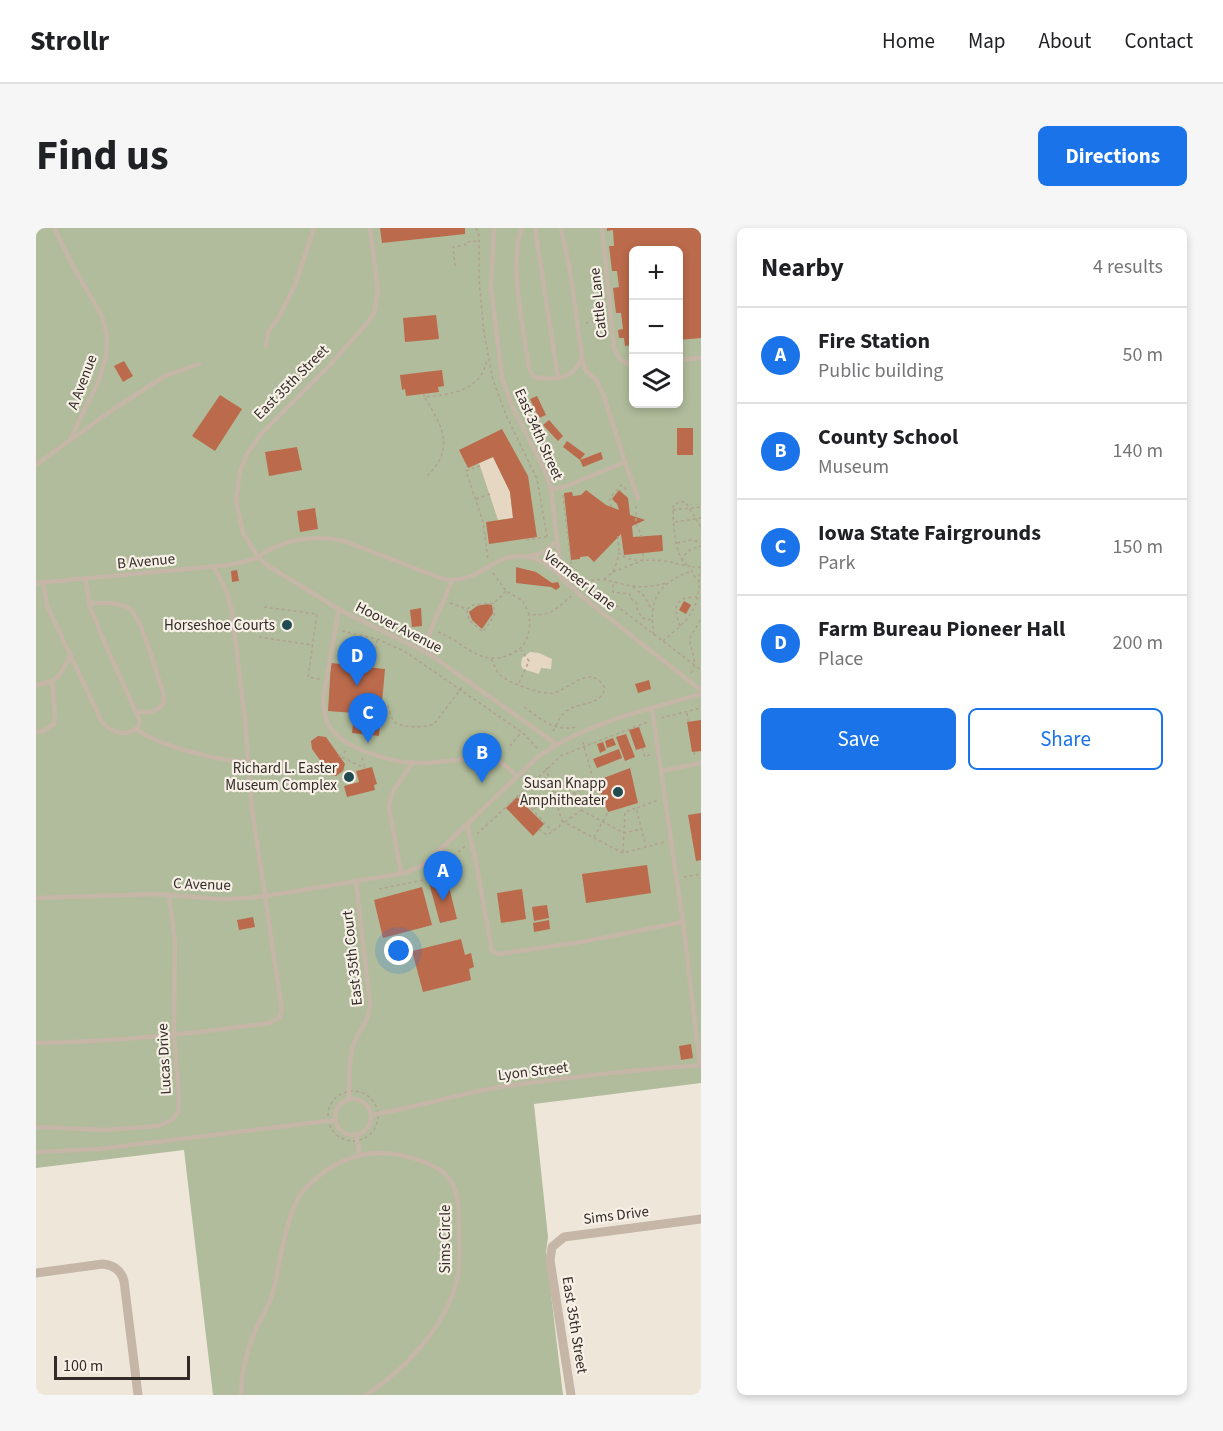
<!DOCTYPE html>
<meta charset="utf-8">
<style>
body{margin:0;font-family:"Source Sans 3",sans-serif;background:#f6f6f6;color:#202124}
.controls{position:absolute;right:18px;top:18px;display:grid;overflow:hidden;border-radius:9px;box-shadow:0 3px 9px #0003}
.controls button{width:54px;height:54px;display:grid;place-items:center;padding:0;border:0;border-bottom:2px solid #e0e0e0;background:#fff;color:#202124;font:30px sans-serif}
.scale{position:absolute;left:18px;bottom:15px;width:136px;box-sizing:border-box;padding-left:6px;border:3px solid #332b27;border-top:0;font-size:16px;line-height:21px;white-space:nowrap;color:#332b27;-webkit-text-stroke:4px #f7f0e6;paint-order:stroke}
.you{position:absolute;left:363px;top:723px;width:21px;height:21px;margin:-15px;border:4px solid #fff;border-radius:50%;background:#1a73e8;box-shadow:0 0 0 9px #1a73e833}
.badge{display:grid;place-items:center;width:39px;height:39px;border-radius:50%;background:#1a73e8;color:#fff;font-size:20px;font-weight:700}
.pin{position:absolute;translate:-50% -50px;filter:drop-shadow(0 2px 3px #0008)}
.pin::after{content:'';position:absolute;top:32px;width:21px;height:18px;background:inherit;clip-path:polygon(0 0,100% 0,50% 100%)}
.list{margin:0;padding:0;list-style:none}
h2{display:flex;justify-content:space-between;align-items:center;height:78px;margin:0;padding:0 24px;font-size:26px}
h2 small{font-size:20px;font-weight:400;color:#757577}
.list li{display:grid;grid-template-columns:39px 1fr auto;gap:18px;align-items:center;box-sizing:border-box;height:96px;padding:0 24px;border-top:2px solid #e0e0e0}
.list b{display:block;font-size:22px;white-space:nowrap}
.list p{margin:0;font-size:20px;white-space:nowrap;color:#757577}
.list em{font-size:20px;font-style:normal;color:#757577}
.actions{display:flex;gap:12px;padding:18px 24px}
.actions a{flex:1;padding:14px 0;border:2px solid #1a73e8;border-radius:9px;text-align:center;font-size:21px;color:#1a73e8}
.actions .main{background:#1a73e8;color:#fff}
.icon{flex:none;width:33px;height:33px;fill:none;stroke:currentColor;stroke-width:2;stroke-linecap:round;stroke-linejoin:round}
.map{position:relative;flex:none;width:665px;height:1167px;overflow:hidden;border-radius:9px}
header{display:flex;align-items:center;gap:36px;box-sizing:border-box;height:84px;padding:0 30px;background:#fff;border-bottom:2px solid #e0e0e0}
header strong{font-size:28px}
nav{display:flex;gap:33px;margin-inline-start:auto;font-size:21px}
.intro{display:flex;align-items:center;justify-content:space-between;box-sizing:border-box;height:144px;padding:0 36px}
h1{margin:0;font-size:42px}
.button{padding:15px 27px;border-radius:9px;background:#1a73e8;color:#fff;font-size:21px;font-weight:700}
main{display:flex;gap:36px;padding:0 36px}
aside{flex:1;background:#fff;border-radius:9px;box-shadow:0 3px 9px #0003}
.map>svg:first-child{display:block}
.green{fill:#b0bc9b;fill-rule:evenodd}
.plaza{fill:#e6d7c2}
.building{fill:#bb6a4b}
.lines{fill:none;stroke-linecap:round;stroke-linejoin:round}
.path{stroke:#b1a091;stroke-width:1.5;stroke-dasharray:3 3;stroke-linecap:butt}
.service{stroke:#c6b6a7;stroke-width:4.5}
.minor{stroke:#c6b6a7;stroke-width:9}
.poi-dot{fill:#204c51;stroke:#f7f0e6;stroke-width:2}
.labels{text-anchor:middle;stroke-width:4.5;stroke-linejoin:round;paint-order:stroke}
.street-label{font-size:15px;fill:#332b27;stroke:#f7f0e6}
.poi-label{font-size:15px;fill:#332b27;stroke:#f7f0e6;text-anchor:end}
</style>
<header>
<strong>Strollr</strong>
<nav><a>Home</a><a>Map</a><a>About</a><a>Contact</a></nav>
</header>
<div class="intro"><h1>Find us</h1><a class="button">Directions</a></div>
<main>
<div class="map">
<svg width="665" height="1167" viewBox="0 0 665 1167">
<rect width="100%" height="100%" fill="#efe6da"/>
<path class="green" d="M0,0h665v855l-167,21 14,133 -2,15 17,143h-350l-29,-245 -148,18zM598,22h44v154h-44z"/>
<g class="plaza">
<path d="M457,229l17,35 3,26 -15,2 -19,-57z"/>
<path d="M494,424l9,1 13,6 -1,10 -10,-1 -2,6 -16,-5 -2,-4 1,-7z"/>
</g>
<g class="building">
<path d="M344,0h85v6l-83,9z"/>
<path d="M571,0h94v110l-23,2v-90h-45v95l-8,1 -1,-8h-5l-1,-8 5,-1 -2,-16h-5l-3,-25 6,-1 -2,-16h-5l-3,-25h5l-1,-16 -6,1z"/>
<path d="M400,87l3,24 -34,3 -2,-24z"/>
<path d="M88,133l9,15 -10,6 -9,-16z"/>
<path d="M406,142l2,16 -6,1 1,5 -33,4 -1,-7 -3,1 -2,-15z"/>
<path d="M184,167l22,14 -27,42 -23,-15z"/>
<path d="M501,168l9,19 -7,3 -9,-19z"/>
<path d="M513,192l14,16 -5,5 -15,-16z"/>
<rect x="641" y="200" width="16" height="27"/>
<path d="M466,201l26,47 9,61 -48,7 -3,-22 27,-4 -3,-26 -17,-35 -25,11 -9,-18z"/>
<path d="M531,213l18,13 -5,6 -17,-13z"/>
<path d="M261,219l5,23 -33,6 -4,-24z"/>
<path d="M565,224l2,7 -20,8 -3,-7z"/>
<path d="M550,262l20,15 13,5 -2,-6 -5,-5 7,-9 9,8 2,17 15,5 -13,6 1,11 29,-2 1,16 -39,4 -3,-21 -27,28 -6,-6 -8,1v2l-9,1 -7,-67 8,-1 1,4 8,-1z"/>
<path d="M279,280l3,21 -18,3 -3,-21z"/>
<path d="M480,339l20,5 16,11 6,-1 2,5 -4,3 -5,-3 -35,-4z"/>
<path d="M201,342l2,11 -7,1 -1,-11z"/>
<path d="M648,373l7,4 -5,9 -7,-4z"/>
<path d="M451,376l5,1 1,8 -11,16 -10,-9 -3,-8 8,-6z"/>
<path d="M385,380l1,18 -10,1 -2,-17z"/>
<path d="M295,435l54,6 -6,67 -27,-3 2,-20 -26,-2z"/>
<path d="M613,452l2,9 -13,4 -3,-9z"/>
<path d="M665,492v31l-9,1 -5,-30z"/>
<path d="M603,499l7,20 -10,3 -7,-20z"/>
<path d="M590,506l9,23 -10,4 -9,-24z"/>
<path d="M282,508l8,1 19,27 -2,7 -7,5 -5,-1 -19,-26 -1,-8z"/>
<path d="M577,510l3,7 -9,3 -2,-7z"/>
<path d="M567,514l3,8 -6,3 -3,-9z"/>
<path d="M583,521l3,9 -25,10 -4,-9z"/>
<path d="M336,539l5,17 -3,1 1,5 -28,7 -3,-11 15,-4 -3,-11z"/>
<path d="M594,540l8,35 -30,9 -12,-31z"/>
<path d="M481,569l27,27 -11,12 -27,-28z"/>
<path d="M665,585v47l-5,1 -8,-46z"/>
<path d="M611,637l4,28 -65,10 -4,-29z"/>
<path d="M411,651l10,40 -17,4 -11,-40z"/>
<path d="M386,659l10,38 -49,13 -9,-38z"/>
<path d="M486,661l4,30 -25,4 -4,-30z"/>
<path d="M511,677l2,13 -15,3 -2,-14z"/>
<path d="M217,689l2,10 -16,3 -2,-10z"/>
<path d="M513,692l1,9 -16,3 -1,-9z"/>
<path d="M425,711l4,16 6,-2 3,14 -5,2 2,11 -48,12 -11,-41z"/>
<path d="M655,816l2,14 -12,2 -2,-14z"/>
</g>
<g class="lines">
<g class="path">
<path d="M440,0l3,8v43l5,54 9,47 13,35 31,64 10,58"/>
<path d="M419,38l-2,-19 12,-2 1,-3 12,-1"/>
<path d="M550,95l19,-3"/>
<path d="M388,166v3c28,-2 59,-7 63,-39"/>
<path d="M389,170c18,29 30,51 2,78"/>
<path d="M444,238l-14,5 17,51 5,38"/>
<path d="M527,267l9,75"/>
<path d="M440,271l14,-5"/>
<path d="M600,278v18l6,13"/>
<path d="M575,279l-1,-9 11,-13 7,6"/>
<path d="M637,282l28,-3"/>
<path d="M639,294l26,-4"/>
<path d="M582,308l1,17"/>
<path d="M490,312l20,-3"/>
<path d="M641,315l14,-3 10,2"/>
<path d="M607,325v7"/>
<path d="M646,333c4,-11 9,-12 19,-15"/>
<path d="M651,337c-13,-9 -14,-44 -14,-59l7,-5 6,2 15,24"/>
<path d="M656,339h9"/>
<path d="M532,341l133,101"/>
<path d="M577,344l26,-10"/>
<path d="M457,345l13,18 17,10 6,13c19,4 29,-6 42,-18"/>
<path d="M568,351c11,-6 12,-14 15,-26 13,12 30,5 47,8 8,2 15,4 23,5l8,15"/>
<path d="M577,356v8l17,2v4l6,4 1,7 5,9 9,2"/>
<path d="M545,359c15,-15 34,-3 51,-1 12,2 23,0 34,-3"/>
<path d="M597,359l11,9 7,12"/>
<path d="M414,375l17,6 6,-4 21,-2 12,-12"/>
<path d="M228,379l53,7 -9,63 12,2"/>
<path d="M431,382l2,10 14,12 11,-16v-13"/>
<path d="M644,398c-7,-19 -6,-29 17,-29"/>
<path d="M306,403l35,8 27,12 119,82 15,16"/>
<path d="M402,404c27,10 44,39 77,20 13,-7 16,-23 14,-37"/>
<path d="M618,407c-6,-36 4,-52 38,-64"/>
<path d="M223,409l53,8"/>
<path d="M627,413c14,-12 33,-26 35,-47 2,-9 -1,-15 3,-24"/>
<path d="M455,431c3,4 5,12 9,16 9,8 41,20 53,18 16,-3 37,-31 52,-5 -4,19 -27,13 -40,24 -6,5 -9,14 -13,21"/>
<path d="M338,439l3,-28"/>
<path d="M655,445c9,-11 -2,-22 -1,-35l11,-19"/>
<path d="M483,455l10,-22 -8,-11"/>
<path d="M346,475l6,3c2,5 3,14 8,17 7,5 30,5 38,1l29,-38"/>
<path d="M488,479c17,12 30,25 52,20"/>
<path d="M651,485l1,8"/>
<path d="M625,490l40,-10"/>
<path d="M332,516v-9"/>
<path d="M474,518l11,-13"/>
<path d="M606,520l3,9 6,-3"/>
<path d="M310,523l-7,5 26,12"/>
<path d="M658,524l1,5"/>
<path d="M326,530l3,10"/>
<path d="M539,565l6,17 43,23 17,-4"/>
<path d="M483,567l33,36"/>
<path d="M601,580l21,-8"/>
<path d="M498,581l3,-3 57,-20"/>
<path d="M526,593l61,32 42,-11"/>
<path d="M529,594l33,-24 -16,-59"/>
<path d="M503,601l8,6 12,-8 3,-6 -16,-53"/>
<path d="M441,606l85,-79 86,-33"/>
<path d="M558,609l14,-25"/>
<path d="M587,624l2,-40 11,-4 10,38"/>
<path d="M648,649l17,-3"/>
<path d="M343,661l44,-9 20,-13 22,-21"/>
<circle cx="317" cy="888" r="25"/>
</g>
<g class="service">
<path d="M334,0l8,63 -4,22 -6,9 -39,44 -68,68 -14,20 -7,17 -4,29 7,33 15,24 10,9 74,45 89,44 125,89"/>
<path d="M458,0l-3,59 11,91 10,28 33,65 6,18 11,90"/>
<path d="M486,0c-14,36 2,102 7,140l5,9c19,3 39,4 47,-18"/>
<path d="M499,0l23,150"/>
<path d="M566,0l12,119c3,11 8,16 20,18"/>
<path d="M230,118l2,-14 11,-15 16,-32 19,-57"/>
<path d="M642,132l23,-2"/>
<path d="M36,211l40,-29 53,-34 34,-12"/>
<path d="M589,234l13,36"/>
<path d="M0,237l34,-25 30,-62 6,-23 1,-18 -5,-21 -28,-48 -20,-40"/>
<path d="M515,261l13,-2 61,-25 -21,-66 -8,-16 -9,-8 -4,-8 -13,-93 -9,-43"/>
<path d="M494,328c12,-2 19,-6 27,-15"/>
<path d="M0,355l193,-18c9,-2 19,-4 28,-7 4,-2 7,-6 12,-8 23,-12 50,-15 75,-9l99,38c36,6 46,-23 78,-23 7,0 16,3 22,6 15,10 27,25 41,36 39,31 78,62 117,92"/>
<path d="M7,355l4,23 55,116c12,12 23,15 36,5l2,-6 -34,-75 -15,-37 -6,-30"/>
<path d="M53,375c13,0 26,-1 38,4 14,6 30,68 36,85l1,11c-8,10 -15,10 -28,8"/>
<path d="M303,381l-16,90c1,10 1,19 6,27 15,24 65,37 92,37 18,0 59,-8 74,-3 8,2 16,11 22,16"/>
<path d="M386,422l30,-69"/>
<path d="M0,457c23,-3 26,-12 35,-31"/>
<path d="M616,481l31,213 17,143"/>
<path d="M100,501c23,17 83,32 112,33"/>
<path d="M0,504l7,-1 11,-7 1,-11 -3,-31"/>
<path d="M625,543l40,-8"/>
<path d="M431,596l8,33 17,94 7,3 82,-12 102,-20"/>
<path d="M365,645l-12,-66 3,-14 21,-31"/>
<path d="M0,670l121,-4 63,5 30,-1 41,-6 114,-19 16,-7 9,-7 109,-103c47,-33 107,-46 162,-62"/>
<path d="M0,815c79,-1 156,-9 233,-20l10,-5 3,-8 -30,-201 -7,-90 -13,-107 -5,-20 -13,-25"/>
<path d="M313,871c0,-20 -1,-45 8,-63 7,-12 12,-17 13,-31l-14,-124"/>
<circle cx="317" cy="889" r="18"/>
<path d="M335,887c43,-7 86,-21 129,-28 67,-10 134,-17 201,-22"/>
<path d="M0,899l69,3 53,-4 14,-6 6,-8 1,-16 -5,-60 1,-95 -6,-46"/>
<path d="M320,906l4,21"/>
<path d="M0,924l63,-3 236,-29"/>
<path d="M205,1167c0,-23 6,-45 15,-66 6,-13 14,-24 17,-37 7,-28 12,-73 27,-97 5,-7 12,-13 19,-19 30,-24 65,-29 102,-15 10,4 20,7 27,16 11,13 10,32 11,48 0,17 2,38 -2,54 -10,46 -52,91 -91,116"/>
</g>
<g class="minor">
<path d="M0,1045l67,-9c11,1 18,6 21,17l14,114"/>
<path d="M535,1167l-21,-135 2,-13 12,-10 137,-18"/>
</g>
</g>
<g class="poi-dot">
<circle cx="251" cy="397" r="6"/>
<circle cx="313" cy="549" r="6"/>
<circle cx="582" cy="564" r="6"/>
</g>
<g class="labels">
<g class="street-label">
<text transform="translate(562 75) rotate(-96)" y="5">Cattle Lane</text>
<text transform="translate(46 154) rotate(-69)" y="5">A Avenue</text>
<text transform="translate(255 154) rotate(-45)" y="5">East 35th Street</text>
<text transform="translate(503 206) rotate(66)" y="5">East 34th Street</text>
<text transform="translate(110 333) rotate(-5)" y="5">B Avenue</text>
<text transform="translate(544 352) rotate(38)" y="5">Vermeer Lane</text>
<text transform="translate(363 399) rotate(27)" y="5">Hoover Avenue</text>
<text transform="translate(166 656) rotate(2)" y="5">C Avenue</text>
<text transform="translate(316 730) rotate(-96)" y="5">East 35th Court</text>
<text transform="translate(128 831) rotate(-93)" y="5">Lucas Drive</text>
<text transform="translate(497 843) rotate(-7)" y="5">Lyon Street</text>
<text transform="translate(580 987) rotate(-7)" y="5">Sims Drive</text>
<text transform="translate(409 1011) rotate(-90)" y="5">Sims Circle</text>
<text transform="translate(539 1097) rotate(81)" y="5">East 35th Street</text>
</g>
<g class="poi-label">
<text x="239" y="402">Horseshoe Courts</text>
<text x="301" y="545">Richard L. Easter<tspan x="301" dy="17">Museum Complex</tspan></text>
<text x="570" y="560">Susan Knapp<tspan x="570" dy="17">Amphitheater</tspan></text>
</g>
</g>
</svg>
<div class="controls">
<button>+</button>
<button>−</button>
<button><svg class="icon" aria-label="layers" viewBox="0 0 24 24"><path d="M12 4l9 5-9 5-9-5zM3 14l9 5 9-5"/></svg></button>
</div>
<div class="scale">100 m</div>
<div class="you"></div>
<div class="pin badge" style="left:407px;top:673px">A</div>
<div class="pin badge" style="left:446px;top:555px">B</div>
<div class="pin badge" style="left:332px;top:515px">C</div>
<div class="pin badge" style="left:321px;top:458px">D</div>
</div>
<aside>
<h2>Nearby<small>4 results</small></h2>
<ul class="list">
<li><span class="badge">A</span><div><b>Fire Station</b><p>Public building</p></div><em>50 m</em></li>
<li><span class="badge">B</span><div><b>County School</b><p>Museum</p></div><em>140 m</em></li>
<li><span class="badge">C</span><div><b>Iowa State Fairgrounds</b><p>Park</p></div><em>150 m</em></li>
<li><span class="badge">D</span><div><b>Farm Bureau Pioneer Hall</b><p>Place</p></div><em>200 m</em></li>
</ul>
<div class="actions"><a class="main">Save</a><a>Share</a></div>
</aside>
</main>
